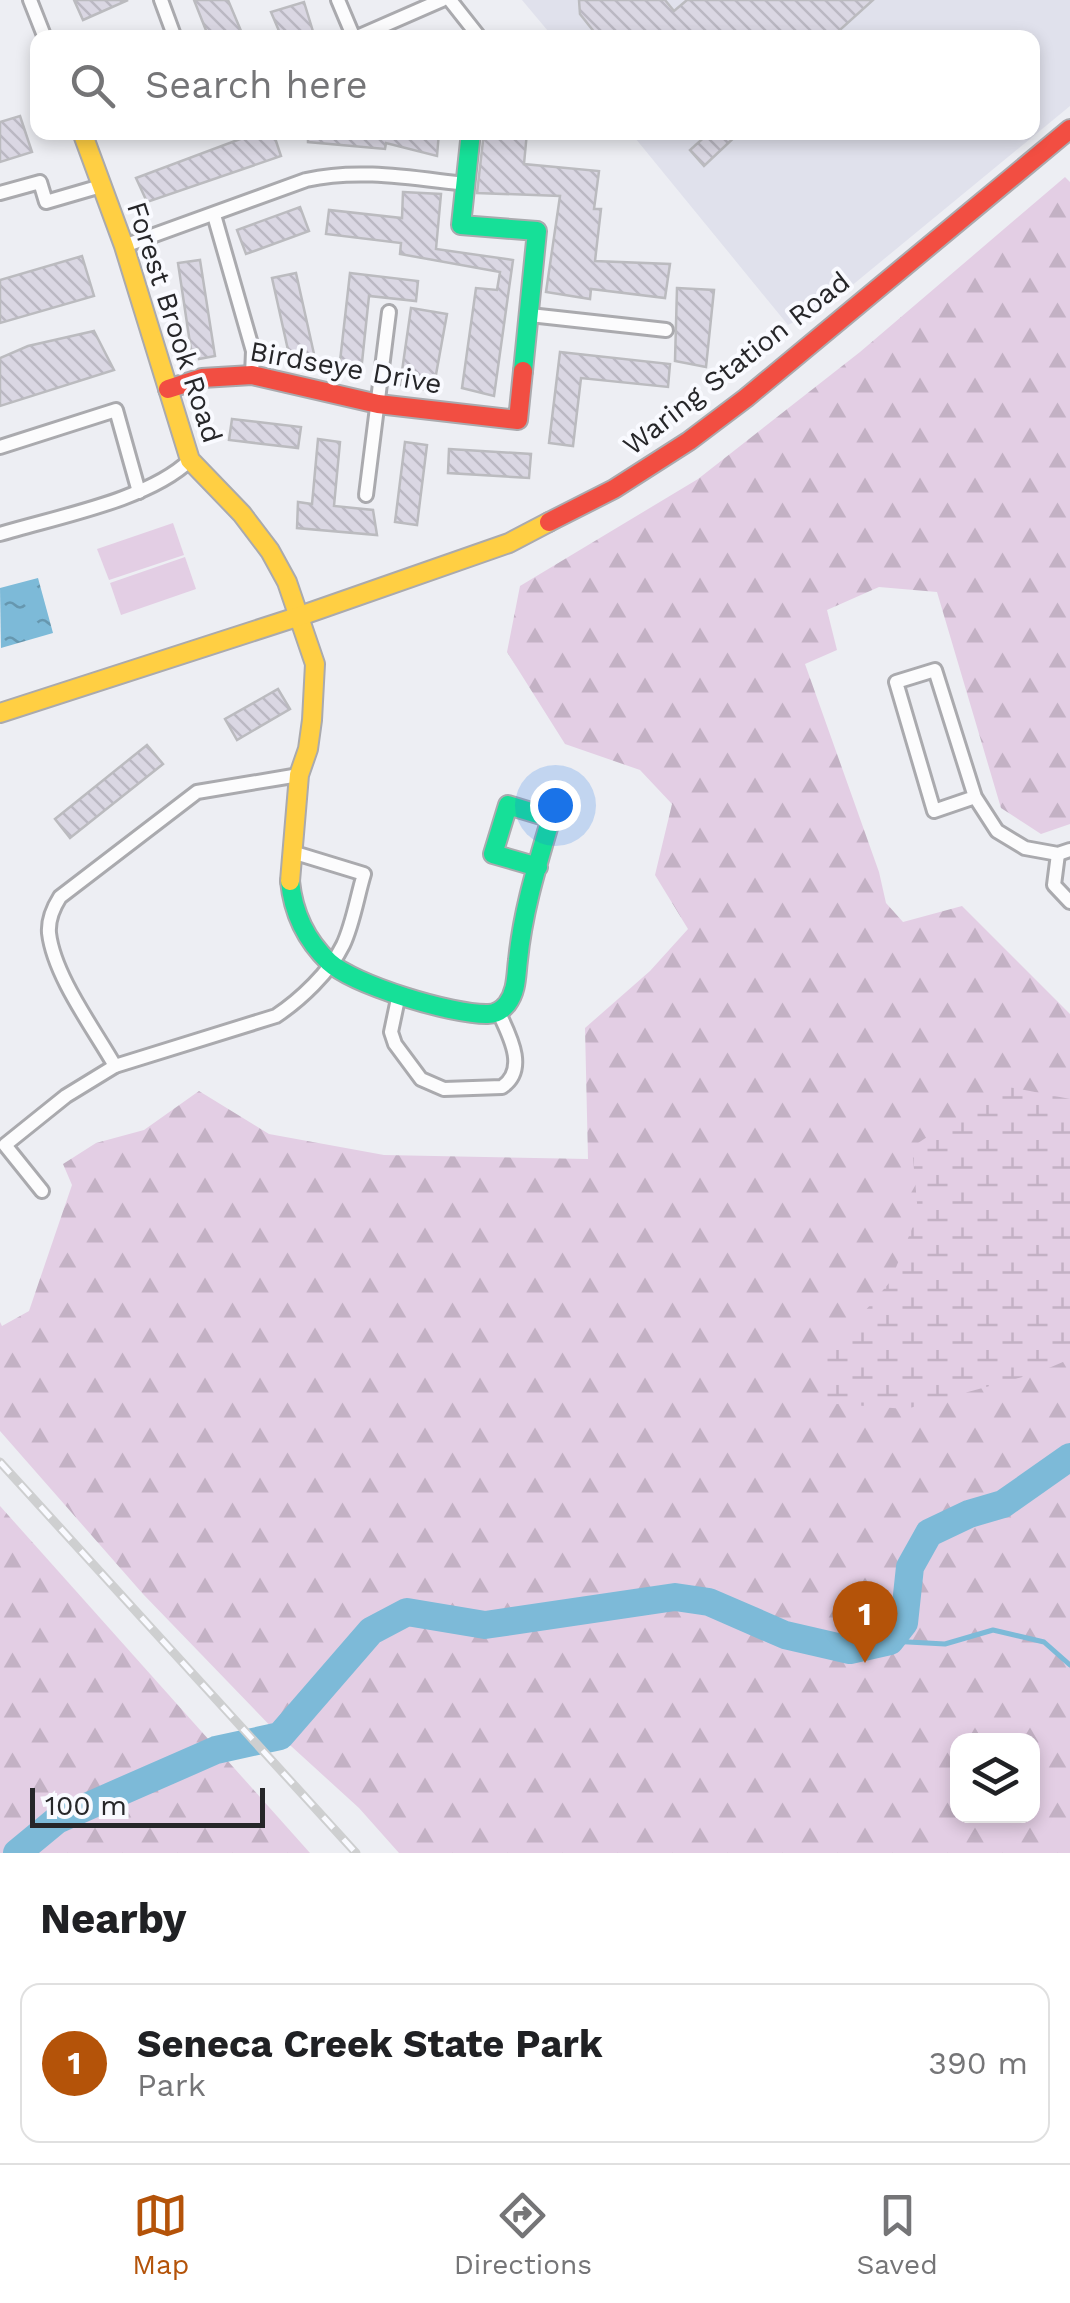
<!DOCTYPE html>
<style>
body{margin:0;font-family:"Work Sans",sans-serif;background:#f6f6f6;color:#202124}
.controls{position:absolute;right:30px;bottom:30px;display:grid;overflow:hidden;border-radius:20px;box-shadow:0 5px 15px #0003}
.controls button{width:90px;height:90px;display:grid;place-items:center;padding:0;border:0;border-bottom:2px solid #e0e0e0;background:#fff;color:#202124;font:50px sans-serif}
.scale{position:absolute;left:30px;bottom:25px;width:235px;box-sizing:border-box;padding-left:10px;border:5px solid #262629;border-top:0;font-size:28px;line-height:35px;white-space:nowrap;color:#262629;-webkit-text-stroke:8px #f9faff;paint-order:stroke}
.you{position:absolute;left:555px;top:805px;width:35px;height:35px;margin:-25px;border:8px solid #fff;border-radius:50%;background:#1a73e8;box-shadow:0 0 0 15px #1a73e833}
.badge{display:grid;place-items:center;width:65px;height:65px;border-radius:50%;background:#b45309;color:#fff;font-size:32px;font-weight:700}
.pin{position:absolute;translate:-50% -82px;filter:drop-shadow(0 2px 5px #0008)}
.pin::after{content:'';position:absolute;top:52px;width:35px;height:30px;background:inherit;clip-path:polygon(0 0,100% 0,50% 100%)}
.list{margin:0;padding:0;list-style:none}
h2{display:flex;justify-content:space-between;align-items:center;height:130px;margin:0;padding:0 40px;font-size:42px}
h2 small{font-size:32px;font-weight:400;color:#757577}
.list li{display:grid;grid-template-columns:65px 1fr auto;gap:30px;align-items:center;box-sizing:border-box;height:160px;margin:0 20px 20px;padding:0 20px;border:2px solid #e0e0e0;border-radius:20px}
.list b{display:block;font-size:38px;white-space:nowrap}
.list p{margin:0;font-size:32px;white-space:nowrap;color:#757577}
.list em{font-size:32px;font-style:normal;color:#757577}
.icon{flex:none;width:55px;height:55px;fill:none;stroke:currentColor;stroke-width:2;stroke-linecap:round;stroke-linejoin:round}
.map{position:relative;flex:none;width:1070px;height:1853px;overflow:hidden}
.search{position:absolute;background:#fff;box-shadow:0 5px 15px #0003;left:30px;right:30px;top:30px;height:110px;display:flex;align-items:center;gap:25px;box-sizing:border-box;padding:0 35px;border-radius:20px;color:#757577;font-size:38px}
.sheet{height:310px;background:#fff}
nav{display:flex;justify-content:space-around;align-items:center;box-sizing:border-box;height:140px;border-top:2px solid #e0e0e0;background:#fff;font-size:28px;color:#757577}
nav a{display:grid;justify-items:center;gap:5px}
nav .on{color:#b45309}
.map>svg:first-child{display:block}
.built{fill:#e0e1ec}
.green{fill:#e3cee4}
.forest{fill:url(#forest-firs);fill-rule:evenodd}
.wetland{fill:url(#wetland-marsh)}
.water{fill:url(#water-ripples)}
.lines{fill:none;stroke-linecap:round;stroke-linejoin:round}
.stream{stroke:#7dbad8;stroke-width:5}
.river{stroke:#7dbad8;stroke-width:28}
.building{fill:url(#building-back-hatch);stroke:#bbbbbf;stroke-width:2.5}
.street-casing{stroke:#aaaaae;stroke-width:18}
.fast-casing{stroke:#aaaaae;stroke-width:22}
.slow-casing{stroke:#aaaaae;stroke-width:22}
.jam-casing{stroke:#aaaaae;stroke-width:22}
.street{stroke:#fcfcfd;stroke-width:12}
.fast{stroke:#16e098;stroke-width:18}
.slow{stroke:#ffcf43;stroke-width:18}
.jam{stroke:#f24e42;stroke-width:18}
.rail-casing{stroke:#cecfd0;stroke-width:9}
.rail{stroke:#f9faff;stroke-width:5;stroke-dasharray:15;stroke-linecap:butt}
.labels{text-anchor:middle;stroke-width:8;stroke-linejoin:round;paint-order:stroke}
.street-label{font-size:28px;fill:#262629;stroke:#f9faff}
</style>
<div class="map">
<svg width="1070" height="1853" viewBox="0 0 1070 1853">
<defs>
<pattern id="forest-firs" width="22" height="20" patternUnits="userSpaceOnUse" patternTransform="scale(2.5)"><rect width="22" height="20" fill="#e3cee4"/><path d="M5 1l3.5 6h-7zM16 11l3.5 6h-7z" fill="#c3b1c4"/></pattern>
<pattern id="wetland-marsh" width="20" height="14" patternUnits="userSpaceOnUse" patternTransform="scale(2.5)"><rect width="20" height="14" fill="#e3cee4"/><path d="M1 5h8M5 5V1M11 12h8M15 12V8" fill="none" stroke="#c3b1c4"/></pattern>
<pattern id="water-ripples" width="26" height="14" patternUnits="userSpaceOnUse" patternTransform="scale(2.5)"><rect width="26" height="14" fill="#7dbad8"/><path d="M2 4q2-2 4 0t4 0M15 11q2-2 4 0t4 0" fill="none" stroke="#6697af"/></pattern>
<pattern id="building-back-hatch" width="6" height="6" patternUnits="userSpaceOnUse" patternTransform="scale(2.5)"><rect width="6" height="6" fill="#dad7e3"/><path d="M-1 5l2 2M0 0l6 6M5-1l2 2" fill="none" stroke="#bbb8c3"/></pattern>
</defs>
<rect width="100%" height="100%" fill="#edeef3"/>
<path class="built" d="M522,0h548v106l-237,195 -45,24 -157,-192 401,-1v-94l-479,-1z"/>
<g class="green">
<path d="M173,523l11,32 -75,25 -12,-31z"/>
<path d="M185,557l11,32 -75,26 -11,-32z"/>
</g>
<g class="forest">
<path d="M1065,177l5,5v642l-29,10 -40,-26 -64,-216 -58,-5 -52,23 10,40 -32,14 74,208 7,31 17,19 59,-16 108,108v839h-671l-40,-45 -79,-72 -137,-142 -143,-163v-109l2,4 27,-15 43,-126 -9,-21 33,-21 48,-13 55,-39 70,43 115,21 204,4 -3,-131 65,-57 38,-42 -33,-54 17,-71 -32,-34 -75,-26 -58,-92 13,-66 178,-107 162,-127zM958,1740h74v76h-74z"/>
<path d="M0,1506l310,347h-310z"/>
</g>
<path class="wetland" d="M1004,1086l66,13v260l-33,14 -131,36 -81,-6 1,-47 64,-74 28,-68 -6,-67z"/>
<path class="water" d="M38,578l15,55 -52,15 -1,-60z"/>
<g class="lines">
<path class="stream" d="M890,1641l55,3 48,-14 51,12 26,23"/>
<path class="river" d="M17,1853l40,-33 54,-24 105,-46 64,-14 91,-105 36,-19 78,13 190,-28 34,5 76,33 65,15 40,-9 14,-18 6,-56 19,-34 40,-19 34,-10 67,-47"/>
</g>
<g class="building">
<path d="M74,0h54l-45,20z"/>
<path d="M194,0h34l16,38h-35z"/>
<path d="M579,0h86l9,11 13,-11h186l-42,38h-232l-19,-24z"/>
<path d="M304,2l11,36h-33l-11,-26z"/>
<path d="M20,116l12,36 -32,10v-40z"/>
<path d="M259,132h14l8,24 -134,46 -11,-24z"/>
<path d="M308,132h131l-2,24 -51,-13 -1,6 -77,-7z"/>
<path d="M484,132h43l-3,32 75,7 -5,38h7l-6,52 75,3 -5,34 -74,-9 -1,10 -44,-7 14,-96 -83,-3z"/>
<path d="M710,132h30l-36,34 -14,-16z"/>
<path d="M403,192l38,2 -5,55 77,11 -19,136 -32,-8 14,-100 21,2 3,-18 -100,-18 1,-11 -75,-9 3,-24 73,8z"/>
<path d="M300,207l9,24 -63,23 -9,-24z"/>
<path d="M82,256l12,40 -94,27v-43z"/>
<path d="M200,260l15,96 -16,3 -1,-10 -7,1 -13,-87z"/>
<path d="M296,273l18,81 -24,5 -18,-81z"/>
<path d="M350,273l68,8 -2,20 -47,-5 -8,76 -22,-2z"/>
<path d="M677,288l37,2 -8,77 -31,-6z"/>
<path d="M411,308l36,6 -14,77 -33,-6z"/>
<path d="M94,331l20,39 -114,36v-48l28,-12z"/>
<path d="M560,352l110,12 -2,23 -87,-9 -8,68 -24,-3z"/>
<path d="M232,419l69,8 -3,21 -69,-8z"/>
<path d="M318,439l22,3 -6,64 39,4 4,25 -80,-7 1,-26 14,2z"/>
<path d="M405,442l22,3 -10,80 -22,-3z"/>
<path d="M449,449l82,5 -2,24 -81,-5z"/>
<path d="M278,689l12,20 -53,31 -12,-21z"/>
<path d="M147,745l16,19 -93,74 -15,-19z"/>
</g>
<g class="lines">
<defs>
<g id="street">
<path d="M30,0l15,38"/>
<path d="M161,0l14,38"/>
<path d="M338,0l16,38"/>
<path d="M450,0l30,38"/>
<path d="M355,38l87,-38"/>
<path d="M0,193l40,-11 6,20 55,-16"/>
<path d="M214,215l39,136 -1,24"/>
<path d="M124,246l182,-66c53,-12 105,-2 159,4"/>
<path d="M530,315l136,15"/>
<path d="M0,447l116,-37 23,82"/>
<path d="M366,495l23,-183"/>
<path d="M0,534c56,-17 149,-34 190,-74"/>
<path d="M975,797l-41,14 -38,-129 39,-12 40,127 22,34 28,17 33,6 12,-4"/>
<path d="M1058,854l-4,31 16,17"/>
<path d="M399,994l-8,38 4,12 26,35 23,10 58,-2c27,-18 6,-54 -4,-76"/>
<path d="M115,1066c-21,-37 -61,-90 -66,-133 -1,-13 4,-25 11,-36l137,-105 102,-17"/>
<path d="M42,1191l-37,-46 61,-49 49,-30 161,-50c24,-16 54,-44 67,-71 10,-21 14,-48 21,-71l-72,-22"/>
</g>
<g id="fast">
<path d="M471,132l-10,93 76,6 -14,140"/>
<path d="M290,881c3,31 16,59 39,81 25,23 124,53 159,52 7,0 14,-4 19,-10 10,-13 9,-29 11,-44 5,-50 19,-94 33,-142l-43,-13 -15,49 45,13"/>
</g>
<g id="slow">
<path d="M82,132l42,114 66,214 52,54 28,37 17,31 28,82 -3,56 -4,29 -9,26 -9,106"/>
<path d="M0,713l300,-97 209,-73 40,-21"/>
</g>
<g id="jam">
<path d="M168,389l34,-11 50,-3 126,29 140,16 5,-49"/>
<path d="M549,522l65,-33 75,-48 57,-43 324,-269"/>
</g>
</defs>
<use href="#street" class="street-casing"/>
<use href="#fast" class="fast-casing"/>
<use href="#slow" class="slow-casing"/>
<use href="#jam" class="jam-casing"/>
<use href="#street" class="street"/>
<use href="#fast" class="fast"/>
<use href="#slow" class="slow"/>
<use href="#jam" class="jam"/>
<defs>
<path id="rail" d="M0,1462l356,391"/>
</defs>
<use href="#rail" class="rail-casing"/>
<use href="#rail" class="rail"/>
</g>
<g class="labels">
<g class="street-label">
<text transform="translate(175 322) rotate(72)" y="10">Forest Brook Road</text>
<text transform="translate(736 363) rotate(-38)" y="10">Waring Station Road</text>
<text transform="translate(346 367) rotate(10)" y="10">Birdseye Drive</text>
</g>
</g>
</svg>
<div class="controls">
<button><svg class="icon" aria-label="layers" viewBox="0 0 24 24"><path d="M12 4l9 5-9 5-9-5zM3 14l9 5 9-5"/></svg></button>
</div>
<div class="scale">100 m</div>
<div class="you"></div>
<div class="pin badge" style="left:865px;top:1663px">1</div>
<div class="search"><svg class="icon" aria-label="search" viewBox="0 0 24 24"><circle cx="10" cy="10" r="6"/><path d="M15 15l6 6"/></svg>Search here</div>
</div>
<section class="sheet">
<h2>Nearby<small></small></h2>
<ul class="list">
<li><span class="badge">1</span><div><b>Seneca Creek State Park</b><p>Park</p></div><em>390 m</em></li>
</ul>
</section>
<nav>
<a class="on"><svg class="icon" aria-label="map" viewBox="0 0 24 24"><path d="M3 6l6-2 6 2 6-2v14l-6 2-6-2-6 2zM9 4v14M15 6v14"/></svg>Map</a>
<a><svg class="icon" aria-label="directions" viewBox="0 0 24 24"><path d="M12 3l9 9-9 9-9-9zM9 14v-3h6M13 9l2 2-2 2"/></svg>Directions</a>
<a><svg class="icon" aria-label="saved" viewBox="0 0 24 24"><path d="M7 4h10v16l-5-4-5 4z"/></svg>Saved</a>
</nav>
